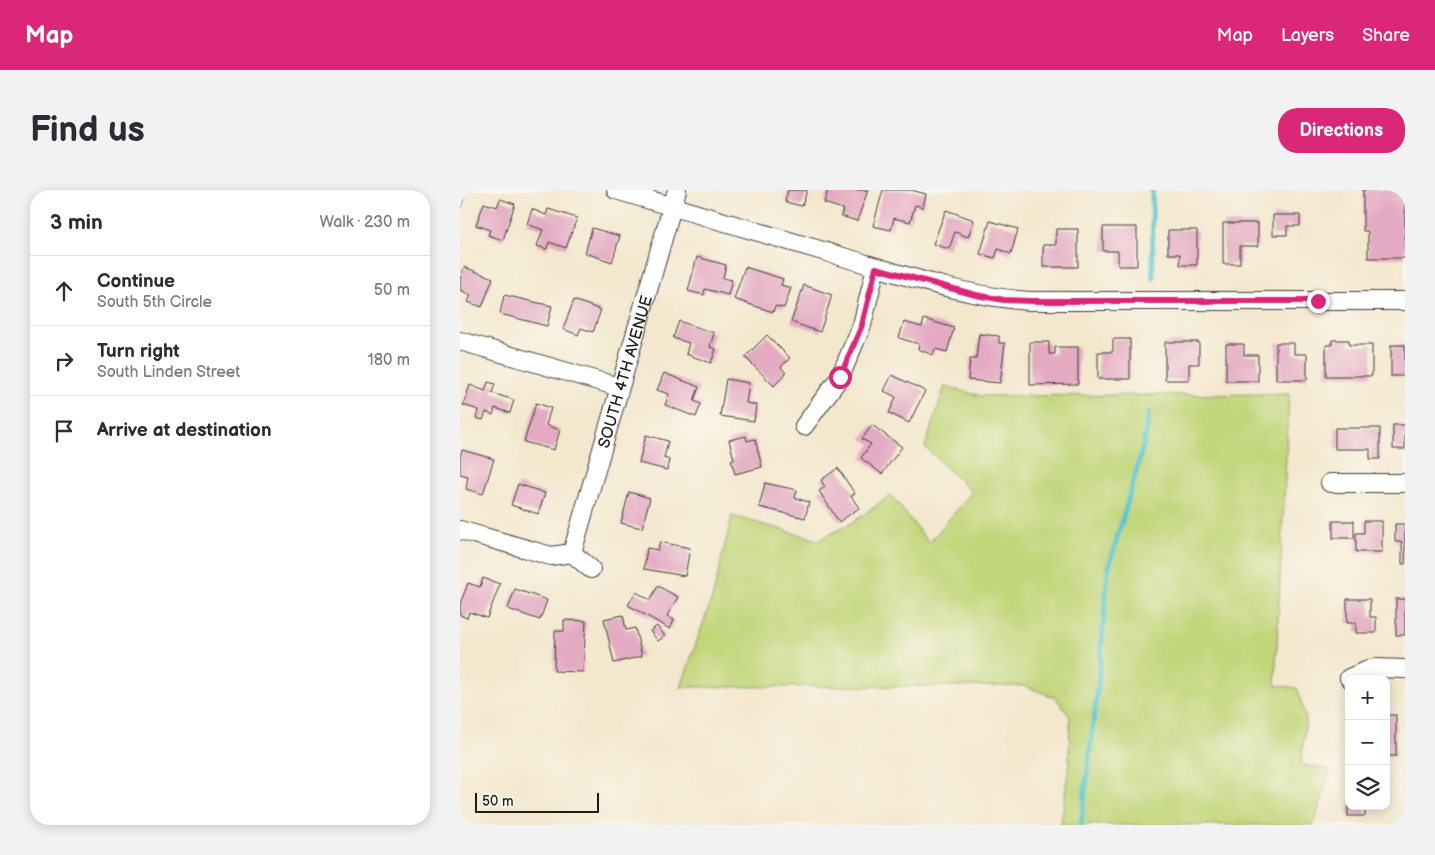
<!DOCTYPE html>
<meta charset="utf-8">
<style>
body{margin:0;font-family:"Balsamiq Sans",sans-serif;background:#f2f2f3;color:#2b2b33}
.controls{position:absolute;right:15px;bottom:15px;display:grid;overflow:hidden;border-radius:10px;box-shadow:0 2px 12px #0003}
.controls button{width:45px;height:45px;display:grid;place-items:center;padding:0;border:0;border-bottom:1px solid #e1e1e2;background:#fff;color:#2b2b33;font:25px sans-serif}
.scale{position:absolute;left:15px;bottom:12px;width:124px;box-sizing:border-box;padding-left:5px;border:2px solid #1c1c1c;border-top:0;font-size:14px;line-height:18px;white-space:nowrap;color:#1c1c1c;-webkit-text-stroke:4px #fbf7ec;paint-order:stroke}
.stop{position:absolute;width:15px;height:15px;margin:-11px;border:4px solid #db2777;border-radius:50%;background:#fff}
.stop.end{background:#db2777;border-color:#fff;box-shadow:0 1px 5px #0008}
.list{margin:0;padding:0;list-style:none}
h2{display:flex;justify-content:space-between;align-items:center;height:65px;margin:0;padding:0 20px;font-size:21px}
h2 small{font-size:16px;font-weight:400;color:#7c7c81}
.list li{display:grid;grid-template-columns:32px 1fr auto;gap:15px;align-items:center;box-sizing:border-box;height:70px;padding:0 20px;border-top:1px solid #e1e1e2}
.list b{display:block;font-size:19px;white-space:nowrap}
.list p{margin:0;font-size:16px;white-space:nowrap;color:#7c7c81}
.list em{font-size:16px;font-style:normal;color:#7c7c81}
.icon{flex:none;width:28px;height:28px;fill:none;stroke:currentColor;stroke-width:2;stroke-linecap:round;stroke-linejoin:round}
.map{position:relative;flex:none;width:945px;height:635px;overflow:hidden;border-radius:20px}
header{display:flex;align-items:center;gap:30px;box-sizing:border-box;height:70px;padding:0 25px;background:#db2777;color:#fff}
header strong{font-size:24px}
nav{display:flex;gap:28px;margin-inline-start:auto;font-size:18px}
.intro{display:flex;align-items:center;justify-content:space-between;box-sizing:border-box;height:120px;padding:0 30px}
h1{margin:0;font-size:35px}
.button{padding:12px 22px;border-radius:20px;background:#db2777;color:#fff;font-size:18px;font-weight:700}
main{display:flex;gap:30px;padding:0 30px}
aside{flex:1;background:#fff;border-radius:20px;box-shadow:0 2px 12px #0003}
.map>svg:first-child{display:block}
.green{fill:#c1d579;stroke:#6e784a}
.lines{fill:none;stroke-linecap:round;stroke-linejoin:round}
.stream{stroke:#56c3cd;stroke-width:5}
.building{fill:#e3aac2}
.minor-casing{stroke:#3c3a37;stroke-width:20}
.minor{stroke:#fff;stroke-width:18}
.route{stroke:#db2777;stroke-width:6}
.labels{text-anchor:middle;stroke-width:4;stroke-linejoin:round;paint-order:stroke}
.street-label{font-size:16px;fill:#1c1c1c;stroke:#fbf7ec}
</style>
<header>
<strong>Map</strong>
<nav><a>Map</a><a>Layers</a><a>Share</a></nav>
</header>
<div class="intro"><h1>Find us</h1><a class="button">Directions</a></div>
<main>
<aside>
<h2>3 min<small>Walk · 230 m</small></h2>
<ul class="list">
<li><svg class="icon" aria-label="ahead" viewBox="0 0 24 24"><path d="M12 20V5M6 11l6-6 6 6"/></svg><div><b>Continue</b><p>South 5th Circle</p></div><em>50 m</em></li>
<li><svg class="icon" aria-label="right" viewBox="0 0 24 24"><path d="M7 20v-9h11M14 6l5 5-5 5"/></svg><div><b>Turn right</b><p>South Linden Street</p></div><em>180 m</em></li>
<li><svg class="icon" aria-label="arrive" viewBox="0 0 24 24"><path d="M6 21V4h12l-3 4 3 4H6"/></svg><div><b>Arrive at destination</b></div></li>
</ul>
</aside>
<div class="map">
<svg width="945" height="635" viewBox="0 0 945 635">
<rect width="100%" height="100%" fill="#fbf7ec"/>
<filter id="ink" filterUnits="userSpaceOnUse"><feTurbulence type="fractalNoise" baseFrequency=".02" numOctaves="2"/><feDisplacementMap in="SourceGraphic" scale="10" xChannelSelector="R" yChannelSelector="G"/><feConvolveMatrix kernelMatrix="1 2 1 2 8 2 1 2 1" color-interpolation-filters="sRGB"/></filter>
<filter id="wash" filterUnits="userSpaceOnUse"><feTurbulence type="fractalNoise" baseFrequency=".0096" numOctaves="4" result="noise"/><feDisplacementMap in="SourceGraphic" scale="20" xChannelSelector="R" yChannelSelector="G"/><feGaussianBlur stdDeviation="1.12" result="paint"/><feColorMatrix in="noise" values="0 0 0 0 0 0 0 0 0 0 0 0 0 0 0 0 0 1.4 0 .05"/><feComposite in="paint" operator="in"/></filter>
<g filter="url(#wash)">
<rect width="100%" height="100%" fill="#f3e7cd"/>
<path class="green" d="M485,196l36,10 308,-2 -14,291 22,3 9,31 -5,46 29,4 -16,56h-253l8,-61 1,-47 -14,-19 -31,-12 -344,1 32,-92 19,-79 87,24 34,-18 38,-27 38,48 43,-51 -47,-45z"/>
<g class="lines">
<g class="stream">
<path d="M692,0l1,89"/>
<path d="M621,635l18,-150 9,-105 35,-123 6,-34"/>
</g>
</g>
<g id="blocks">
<g class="building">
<path d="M0,0h7l-7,19z"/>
<path d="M328,0h19l-5,16 -17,-4z"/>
<path d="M368,0h40l-11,31 -16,-5 2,-7 -19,-6z"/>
<path d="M423,0h28l15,4 -3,13 -8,-2 -5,17 -16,-4 -3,12 -18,-4z"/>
<path d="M903,0h42v68h-37v-27h-5z"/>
<path d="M40,9l15,5 -12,36 -15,-5 2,-5 -14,-5 8,-22 13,4z"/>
<path d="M72,19l14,6 2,-6 29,9 -11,30 -17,-6 -2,7 -10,-3 6,-16 -16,-6z"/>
<path d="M486,20l28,10 -6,17 -13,-5 -6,17 -16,-5z"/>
<path d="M813,25h27v11h-13v9h-14z"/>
<path d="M530,31l28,8 -7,25 -13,-5 -3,9 -15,-4z"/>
<path d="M763,33h35v23h-18v18h-17z"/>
<path d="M643,37h34v39h-19v-15h-15z"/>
<path d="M132,38l28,8 -8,26 -27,-9z"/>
<path d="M596,39h22v38h-35v-22h13z"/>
<path d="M708,40h29v35h-17v-11h-12z"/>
<path d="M237,67l29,8 -3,13 9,2 -4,15 -23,-6 -1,6 -16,-4z"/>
<path d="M4,77l29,11 -11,29 -14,-5 3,-7 -11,-5v-11z"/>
<path d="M285,77l38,12 -2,6 10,3 -7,20 -9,-2 -2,6 -39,-13z"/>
<path d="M344,95l28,10 -12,37 -29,-10z"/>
<path d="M44,105l48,11 -5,20 -47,-12z"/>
<path d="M114,110l27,10 -8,22 -12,-4 -3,7 -15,-6z"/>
<path d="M464,129l30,9 -7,24 -12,-3 -2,6 -15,-6 1,-5 -20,-6 5,-16 18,5z"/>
<path d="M219,131l35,12 -4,14 6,2 -5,14 -25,-9 3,-11 -16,-5z"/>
<path d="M519,144l20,2v7h6l-5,40 -32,-3 2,-21h6z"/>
<path d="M307,145l23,23 -9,9 5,6 -12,13 -29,-29z"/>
<path d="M653,149h17v40h-32v-27h15z"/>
<path d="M872,150h17v5h23v31h-46v-31h6z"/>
<path d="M570,152h19v12h6v-7h23v37l-48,1z"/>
<path d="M705,152h34v22h-10v16h-24z"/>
<path d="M816,153h18v11h13v26h-31z"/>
<path d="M766,154h18v11h14v26h-32z"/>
<rect x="931" y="155" width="14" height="31"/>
<path d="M204,183l35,14 -5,14 7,3 -5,13 -31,-12 4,-11 -12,-4z"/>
<path d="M432,185l33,16 -16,32 -20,-10 7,-16 -12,-6z"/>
<path d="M266,189l23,4 -3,20 10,2 -2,16 -34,-5z"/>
<path d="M28,192l7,2 -3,9 22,7 -4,13 -15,-5 -2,7 -7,-3 -3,8 -7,-2 3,-8 -16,-5 7,-20 15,6z"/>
<path d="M76,213l15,5 -5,17 14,5 -6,20 -30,-8z"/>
<path d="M412,235l30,22 -20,27 -21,-16 10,-14 -9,-5z"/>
<rect x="933" y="235" width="12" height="24"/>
<path d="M875,238h45v31h-10v-10h-35z"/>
<path d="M186,245l22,6 -4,17 5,2 -2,10 -28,-7z"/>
<path d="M286,246l1,5 8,-2 7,28 -27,7 -4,-14 3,-1 -5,-19z"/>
<path d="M2,260l32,9 -11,35 -17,-5 2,-13 -8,-2v-17z"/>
<path d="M378,278l17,26 -4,2 8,12 -20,14 -20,-31 6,-4 -4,-7z"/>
<path d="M305,293l32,7 -2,8 14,4 -4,16 -46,-11z"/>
<path d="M58,294l27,9 -7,21 -27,-9z"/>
<path d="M169,302l21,6 -8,30 -21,-5z"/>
<rect x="873" y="331" width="21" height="17"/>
<path d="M904,331h18v31h-26v-19h8z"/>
<path d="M935,334h10v40h-3v-22h-7z"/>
<path d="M200,352l30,6 -5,28 -41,-7 3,-21 11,2z"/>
<path d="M23,388l17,6 -13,34 -18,-6 -2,6 -7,-3v-11l8,-21 12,4z"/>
<path d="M198,396l20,11 -11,19 7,4 -4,9 -42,-24 8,-13 14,8z"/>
<path d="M55,399l32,11 -7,20 -32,-11z"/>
<path d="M887,409h23v18h6v16h-20v-10h-9z"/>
<rect x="936" y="409" width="9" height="36"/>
<path d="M163,425l3,15 9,-2 7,28 -28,7 -10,-44z"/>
<path d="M104,430l22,1 -3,51 -29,-1 1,-40h9z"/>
<path d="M197,436l8,10 -7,5 -8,-10z"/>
<rect x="926" y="525" width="10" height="41"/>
<rect x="888" y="616" width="17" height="10"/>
</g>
</g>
</g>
<g filter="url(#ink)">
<use href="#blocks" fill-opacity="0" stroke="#3c3a37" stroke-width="1"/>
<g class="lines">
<defs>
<g id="minor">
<path d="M156,0c78,23 156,46 234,69 59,18 118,38 181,42h374"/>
<path d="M0,151l159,46"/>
<path d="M344,236l36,-49 22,-52 14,-58"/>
<path d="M870,293h75"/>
<path d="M0,340l91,26 21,-3 19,16"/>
<path id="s1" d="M112,363l105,-363"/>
<path d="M889,488l24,-10 32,1"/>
</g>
</defs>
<use href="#minor" class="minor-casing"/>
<use href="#minor" class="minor"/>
</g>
</g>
<g class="lines" filter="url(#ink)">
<path class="route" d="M380,187l22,-52 14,-57 100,27 28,5 27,1h287"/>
</g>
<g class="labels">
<g class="street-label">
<text dy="6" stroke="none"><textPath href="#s1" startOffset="189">SOUTH 4TH AVENUE</textPath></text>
</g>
</g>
</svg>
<div class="controls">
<button>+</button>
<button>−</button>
<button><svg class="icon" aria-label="layers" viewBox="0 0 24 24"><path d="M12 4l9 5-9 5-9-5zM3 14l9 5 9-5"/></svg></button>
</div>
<div class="scale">50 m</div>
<div class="stop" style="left:380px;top:187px"></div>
<div class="stop end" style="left:858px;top:111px"></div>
</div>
</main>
